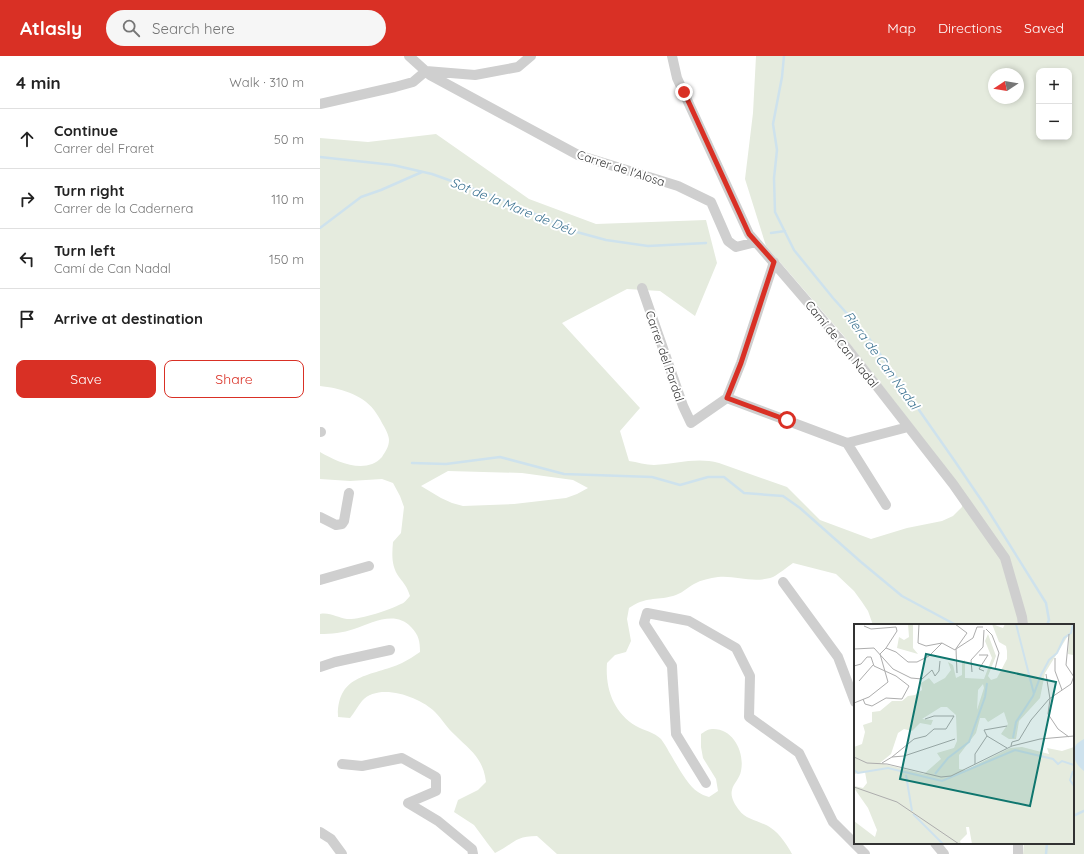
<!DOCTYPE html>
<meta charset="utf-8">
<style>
:root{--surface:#fff;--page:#f6f6f6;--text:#222;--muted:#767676;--line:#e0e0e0;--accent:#d93025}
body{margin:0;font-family:Quicksand,sans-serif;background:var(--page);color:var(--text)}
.controls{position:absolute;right:12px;top:12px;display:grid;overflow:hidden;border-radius:8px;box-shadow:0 2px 6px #0003}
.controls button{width:36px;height:36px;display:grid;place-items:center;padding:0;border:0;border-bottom:1px solid var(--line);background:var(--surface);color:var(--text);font:20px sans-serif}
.compass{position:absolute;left:668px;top:12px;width:36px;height:36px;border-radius:50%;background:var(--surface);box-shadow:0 2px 6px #0003;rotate:258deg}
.stop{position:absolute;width:12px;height:12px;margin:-9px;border:3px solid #d93025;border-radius:50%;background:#fff}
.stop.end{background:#d93025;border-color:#fff;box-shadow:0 1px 4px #0008}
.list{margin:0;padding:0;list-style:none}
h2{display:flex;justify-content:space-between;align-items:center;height:52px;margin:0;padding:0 16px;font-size:17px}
h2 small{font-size:13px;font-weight:400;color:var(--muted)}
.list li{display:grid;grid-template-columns:26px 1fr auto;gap:12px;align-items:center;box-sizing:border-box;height:60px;padding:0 16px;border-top:1px solid var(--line)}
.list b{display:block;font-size:15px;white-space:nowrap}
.list p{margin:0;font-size:13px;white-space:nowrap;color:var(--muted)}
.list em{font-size:13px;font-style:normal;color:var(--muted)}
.actions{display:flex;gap:8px;padding:12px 16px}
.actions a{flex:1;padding:9px 0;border:1px solid var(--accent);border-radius:8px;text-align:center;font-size:14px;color:var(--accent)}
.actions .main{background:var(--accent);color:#fff}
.icon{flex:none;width:22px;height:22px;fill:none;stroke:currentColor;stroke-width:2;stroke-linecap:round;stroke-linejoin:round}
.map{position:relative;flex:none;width:764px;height:798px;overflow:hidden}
header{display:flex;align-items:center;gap:24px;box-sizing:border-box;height:56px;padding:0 20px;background:var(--accent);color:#fff}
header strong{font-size:19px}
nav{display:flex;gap:22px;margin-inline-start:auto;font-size:14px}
.search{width:280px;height:36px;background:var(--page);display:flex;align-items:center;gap:10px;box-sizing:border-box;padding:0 14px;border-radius:22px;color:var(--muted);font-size:15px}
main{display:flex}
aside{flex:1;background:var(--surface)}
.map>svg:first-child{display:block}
.green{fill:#e5ebde;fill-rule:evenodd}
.water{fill:#cee2ed}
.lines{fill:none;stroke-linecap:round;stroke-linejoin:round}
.stream{stroke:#cee2ed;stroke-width:2.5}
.minor{stroke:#cfcfcf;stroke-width:10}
.route{stroke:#d93025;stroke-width:5}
.labels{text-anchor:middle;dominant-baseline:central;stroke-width:4;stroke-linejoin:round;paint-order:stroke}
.street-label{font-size:12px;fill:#323232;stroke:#fff}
.water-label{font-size:13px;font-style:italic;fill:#407694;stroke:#fff}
.inset-river{fill:none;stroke:#cee2ed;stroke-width:2}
.inset-road{fill:none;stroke:#adadad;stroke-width:1}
.view{fill:#0f766e;fill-opacity:0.15;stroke:#0f766e;stroke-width:2}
.inset-edge{fill:none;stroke:#323232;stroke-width:2}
</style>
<header>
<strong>Atlasly</strong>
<div class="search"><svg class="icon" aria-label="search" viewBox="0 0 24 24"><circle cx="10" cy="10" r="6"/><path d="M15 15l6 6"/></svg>Search here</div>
<nav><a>Map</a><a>Directions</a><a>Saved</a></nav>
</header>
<main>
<aside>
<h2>4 min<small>Walk · 310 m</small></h2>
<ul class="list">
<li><svg class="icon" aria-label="ahead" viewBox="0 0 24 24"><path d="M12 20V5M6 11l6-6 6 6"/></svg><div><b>Continue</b><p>Carrer del Fraret</p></div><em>50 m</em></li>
<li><svg class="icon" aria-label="right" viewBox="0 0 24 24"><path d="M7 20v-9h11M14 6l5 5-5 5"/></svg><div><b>Turn right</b><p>Carrer de la Cadernera</p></div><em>110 m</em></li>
<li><svg class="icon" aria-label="left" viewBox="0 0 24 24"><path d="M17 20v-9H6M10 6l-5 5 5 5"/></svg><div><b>Turn left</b><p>Camí de Can Nadal</p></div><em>150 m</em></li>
<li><svg class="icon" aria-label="arrive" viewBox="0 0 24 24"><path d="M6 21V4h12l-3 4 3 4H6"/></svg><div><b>Arrive at destination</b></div></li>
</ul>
<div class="actions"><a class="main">Save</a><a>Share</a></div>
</aside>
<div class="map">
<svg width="764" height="798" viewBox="0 0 764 798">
<rect width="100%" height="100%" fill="#fff"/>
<path class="green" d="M436 0H764V798H703L704 787H753V569H553L548 555 542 546 534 535 516 518 473 507C467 511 459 518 453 521 433 528 416 519 398 521 390 522 381 524 374 528 367 532 361 538 353 540 334 545 327 540 309 552L307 563 311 585 306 596 295 599 287 607C285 633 294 657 316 670 325 675 334 676 341 683 344 687 347 692 349 696 356 707 367 729 378 736 381 738 385 740 389 741L398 735 396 723 383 702 381 691V678C384 676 388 673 392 673 413 672 425 696 421 715 420 722 413 728 412 734 410 741 415 749 419 754 426 764 441 765 451 772 460 778 467 789 472 798H237L217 780C194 780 194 788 175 797L168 788 154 769 134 756 138 744 158 734 166 726C163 702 151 695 135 679 127 672 122 663 115 656 100 641 59 626 42 645 38 650 34 657 30 662L18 661C17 617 51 621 82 607 88 604 94 600 100 596 100 586 99 579 91 571 75 554 52 567 34 573 23 577 11 578 0 578V558C10 556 18 562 27 563 39 564 70 554 81 548 85 547 87 543 90 540 86 529 85 529 79 521 71 510 72 498 73 486L81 477 84 451 80 440 73 427 62 423 30 425 0 423V396C17 406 46 419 62 401 65 396 69 391 69 384 69 379 65 372 62 367 60 363 57 358 54 354 42 338 19 332 0 330V82L48 86 116 78 209 143 276 168 386 164 397 207 375 260 340 235 307 233 242 267 320 352 300 375 309 405C317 406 326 409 334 409 357 408 376 401 399 407L467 431 500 464 551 483 587 472 622 465 633 460 642 451 641 438 632 420 523 279 446 190 425 123 433 57ZM719 15H749V81H719ZM674 18H698V42H674ZM128 415 202 417 253 424 268 432 257 438 246 442 194 448 143 450 132 447 121 442 101 430Z"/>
<path class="water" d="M764 683V715C757 710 749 698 756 689 758 686 761 685 764 683Z"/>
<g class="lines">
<path class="stream" d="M464 0 462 21 453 68 457 94 454 122 455 156 474 194 513 242 548 281 634 404 666 451 726 547 729 564 727 569
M0 101 73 109 112 118 179 142 253 175 286 184 328 190 386 187
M0 172 41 141 61 134 102 116
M451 177 465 175
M92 407 126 408 180 401 244 418 332 421 360 429 388 421H404L424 437 463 440 480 452 541 506 582 540 636 569
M753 760 764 755
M726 798 727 787"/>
<path class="minor" d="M89 0 110 19 258 99 358 130 391 146 408 185 416 191 436 186
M352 0 357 22 429 178 527 292 633 428 685 502 702 561 703 569
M0 48 75 31 93 26 106 15 155 19 198 11 211 0
M322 232 363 350 371 367 407 342 421 307 454 206
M407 342 527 387 588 371
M0 376H1
M527 387 566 449
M0 461 16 469 22 468 24 465 29 437
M0 524 49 510
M463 526 518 601 535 646
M0 611 15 606 70 594
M22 708 42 710 82 702 116 721V735L88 747 118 765 152 793 153 798
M386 727 356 678 352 610 324 567 327 557 369 565 416 592 430 620 429 661 479 697 513 766 545 798
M0 776 11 783 22 798
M615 787 624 798
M698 798V787"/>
</g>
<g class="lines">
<path class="route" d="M364 36 429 178 454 206 421 307 407 342 467 364"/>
</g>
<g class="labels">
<g class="street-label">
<text transform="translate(301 112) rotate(18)">Carrer de l'Alosa</text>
<text transform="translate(522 288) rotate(51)">Camí de Can Nadal</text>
<text transform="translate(345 300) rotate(71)">Carrer del Pardal</text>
</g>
<g class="water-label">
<text transform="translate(193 150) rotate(22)">Sot de la Mare de Déu</text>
<text transform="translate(562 304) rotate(54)">Riera de Can Nadal</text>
</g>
</g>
<g transform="translate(534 568)">
<rect width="220" height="220" fill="#fff"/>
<path d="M54 0H59V24L64 30 43 24 45 13 50 16 55 13ZM138 0 149 4 151 0H220L219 31 214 30 215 10 191 49 186 74 165 97 162 115H155L147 110 154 100 150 88 134 98 131 94H126L122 109 105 131V145L112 146 156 124 168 123 195 130 193 124 208 127 220 123V220H118L115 203H112L113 210 106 217 107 220H0V197L21 213 23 206 14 184 0 164V162L9 164 13 159 11 148 0 150V123L8 120 11 108 9 101 18 98V88L26 87 38 77H48L54 72 61 71 68 66 67 59 75 54 80 60 91 54 97 46 94 38 99 41 102 54 108 51V38L111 36V54L130 55 138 34 131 17 134 10 142 32 134 52 137 56 143 54 153 35V27L152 22 145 18ZM129 60 130 64 123 86 124 66ZM87 83H93L102 91 103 117 100 124 83 129 87 135 70 150 26 139 37 130 44 109 50 105 58 107 66 99 77 101 79 96 68 95Z" fill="#e5ebde" fill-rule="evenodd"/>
<path class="inset-river" d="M162 0 180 70M159 114 162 98 179 72 187 51 195 36 203 29 210 14 217 9 219 0M0 146 4 149 34 144 88 157 161 126 199 135 204 140 208 137 220 141M219 147 216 156 220 162M81 150 94 134 115 118 131 73 133 59M52 151 58 187M59 190 89 220"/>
<path class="inset-road" d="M65 0 64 19 72 22 88 19M10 2 17 5 42 3 43 7 32 24M132 5 138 11 145 29 141 45M215 10 212 41 220 53M0 25 20 24 39 45 57 54 68 55 78 46 81 52 85 47 86 37M125 31H134L125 45 130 47M201 34V47L208 66M0 42 7 40 13 33H17L20 42 42 52 55 62 48 75 32 74 18 82 11 80 9 75M118 48 117 36 129 23 130 6M103 49 102 25 119 14 123 3H129M192 50 196 75 194 90 204 105 215 113M5 57 19 41M0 79 15 73 34 58 26 30 32 24 42 28 54 38H63L75 32 88 19 101 26 113 9 101 0M157 122 158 118 165 116 177 96 195 75 217 60 220 52M153 124 133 112 130 106 153 102M0 133 13 139 33 140 87 153 97 152 158 122 186 115 220 112M38 133 60 115 72 112 80 105H92L100 92H80L71 95M28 139 38 133 50 132 101 115M121 140V130L133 112M0 163 43 178 105 220"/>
<path class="view" d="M72 30 202 58 176 182 46 155Z"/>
<rect width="220" height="220" class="inset-edge"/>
</g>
</svg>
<div class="controls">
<button>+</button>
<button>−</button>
</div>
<svg class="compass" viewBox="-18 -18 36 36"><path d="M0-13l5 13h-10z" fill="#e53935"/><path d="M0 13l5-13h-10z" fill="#767676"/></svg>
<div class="stop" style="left:467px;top:364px"></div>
<div class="stop end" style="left:364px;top:36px"></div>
</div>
</main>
